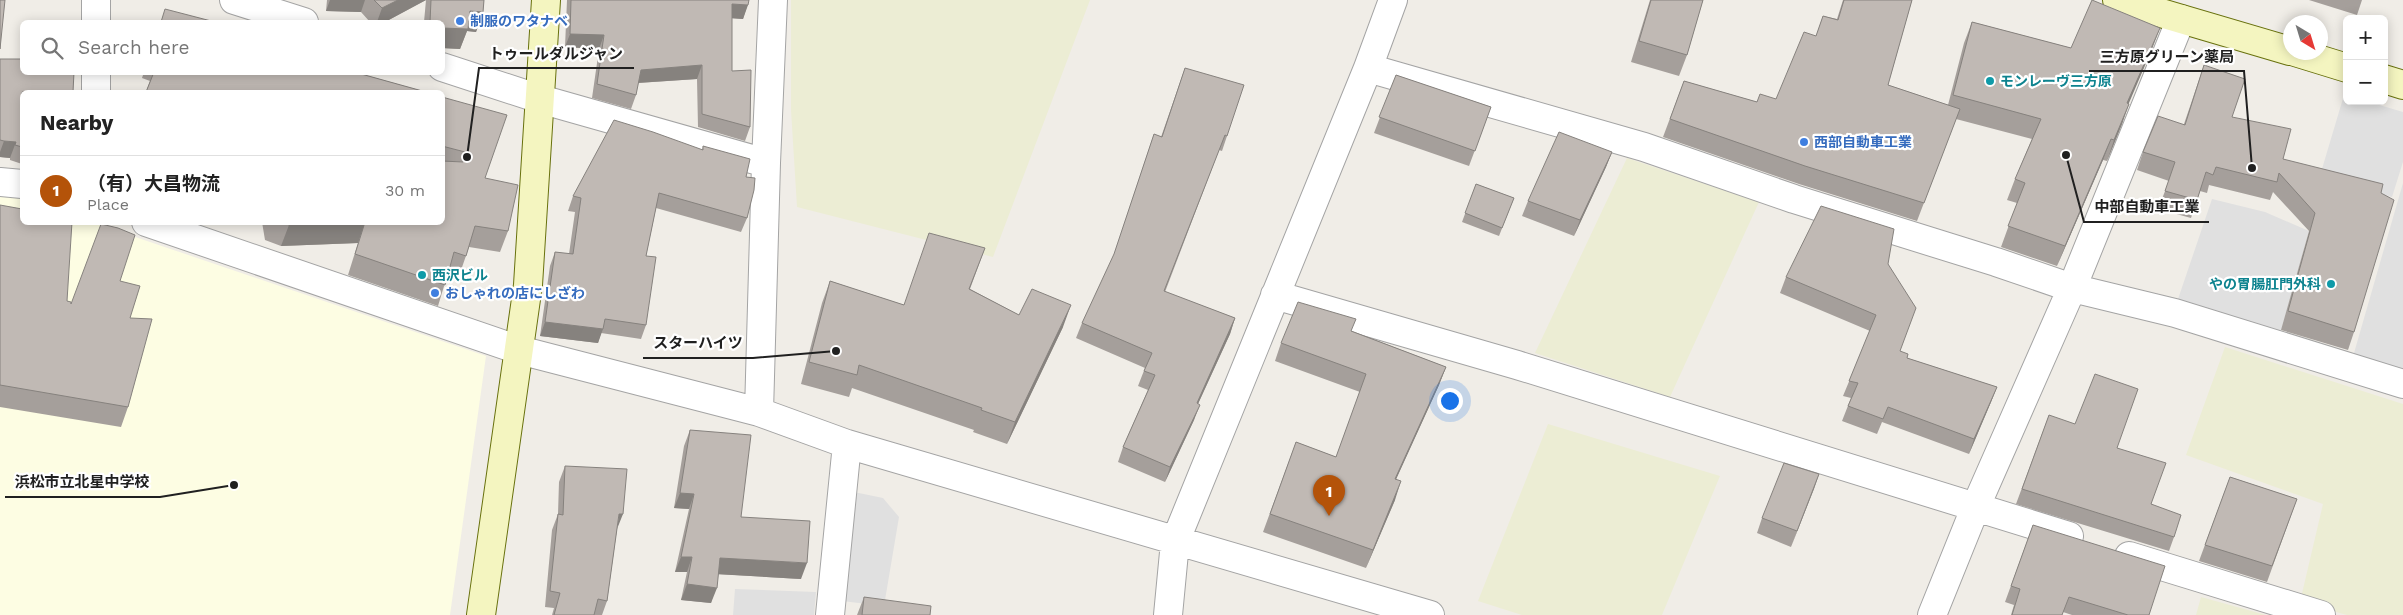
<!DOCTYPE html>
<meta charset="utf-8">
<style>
:root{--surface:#fff;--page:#f6f6f6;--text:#222;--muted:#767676;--line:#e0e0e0;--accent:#b45309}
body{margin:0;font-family:"Work Sans","Noto Sans JP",sans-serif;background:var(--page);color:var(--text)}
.controls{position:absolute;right:15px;top:15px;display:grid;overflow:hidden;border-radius:8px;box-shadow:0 2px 12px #0003}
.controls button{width:45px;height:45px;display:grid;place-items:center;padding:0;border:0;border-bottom:1px solid var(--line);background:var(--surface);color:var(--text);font:25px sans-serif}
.compass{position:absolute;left:2283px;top:15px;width:45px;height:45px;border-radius:50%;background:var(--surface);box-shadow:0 2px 12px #0003;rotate:142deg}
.you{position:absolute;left:1449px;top:400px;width:18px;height:18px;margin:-12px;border:4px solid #fff;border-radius:50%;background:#1a73e8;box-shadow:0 0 0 8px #1a73e833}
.badge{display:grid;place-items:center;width:32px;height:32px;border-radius:50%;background:var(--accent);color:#fff;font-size:16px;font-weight:700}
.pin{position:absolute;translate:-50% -41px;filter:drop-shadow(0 1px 2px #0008)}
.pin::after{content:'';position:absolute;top:26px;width:18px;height:15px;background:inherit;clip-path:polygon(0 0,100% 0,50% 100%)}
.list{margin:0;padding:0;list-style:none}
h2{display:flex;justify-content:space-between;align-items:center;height:65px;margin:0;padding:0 20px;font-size:21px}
h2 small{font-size:16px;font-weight:400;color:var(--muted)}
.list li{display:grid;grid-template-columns:32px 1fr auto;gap:15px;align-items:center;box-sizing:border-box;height:70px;padding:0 20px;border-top:1px solid var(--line)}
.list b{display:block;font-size:19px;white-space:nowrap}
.list p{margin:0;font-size:16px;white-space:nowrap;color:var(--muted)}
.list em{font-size:16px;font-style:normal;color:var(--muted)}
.icon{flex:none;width:28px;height:28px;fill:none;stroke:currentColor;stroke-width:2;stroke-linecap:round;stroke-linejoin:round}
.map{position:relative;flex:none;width:2403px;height:615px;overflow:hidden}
.search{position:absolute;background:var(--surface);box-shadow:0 2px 12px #0003;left:20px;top:20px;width:425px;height:55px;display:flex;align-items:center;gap:12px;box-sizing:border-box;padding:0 18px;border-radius:8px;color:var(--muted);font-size:19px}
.panel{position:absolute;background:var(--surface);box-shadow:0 2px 12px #0003;left:20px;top:90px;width:425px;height:135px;border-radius:8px}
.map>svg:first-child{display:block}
.education{fill:#fdfde3}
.farmland{fill:#ecedd4}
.parking{fill:#e0e0e0}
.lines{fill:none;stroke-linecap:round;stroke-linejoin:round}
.street-casing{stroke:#a4a4a4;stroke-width:30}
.secondary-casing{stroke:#68710d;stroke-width:30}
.street{stroke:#fff;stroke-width:28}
.secondary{stroke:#f4f5c0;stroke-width:28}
.wall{fill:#a59f9b}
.shaded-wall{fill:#86827e}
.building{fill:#c0b9b4;stroke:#86827e}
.shop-dot{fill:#3f7fe0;stroke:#fff;stroke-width:2}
.culture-dot{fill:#0f9aa8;stroke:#fff;stroke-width:2}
.labels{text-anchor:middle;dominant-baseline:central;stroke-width:4.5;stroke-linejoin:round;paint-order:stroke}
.shop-label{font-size:14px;font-weight:bold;fill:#366cbe;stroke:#fff;text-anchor:start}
.culture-label{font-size:14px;font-weight:bold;fill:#0d838f;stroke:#fff;text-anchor:start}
.leader{fill:none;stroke:#202020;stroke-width:2}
.callout-dot{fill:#202020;stroke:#fff;stroke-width:2}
.callout-label{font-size:15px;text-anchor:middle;font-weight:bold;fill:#202020;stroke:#fff;stroke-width:4.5;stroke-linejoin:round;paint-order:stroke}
</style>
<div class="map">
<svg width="2403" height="615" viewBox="0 0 2403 615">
<rect width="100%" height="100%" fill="#f0ede7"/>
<path class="education" d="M0 195 22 198V222L94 223 486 356 450 615H0Z"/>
<path class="farmland" d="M791 0H1090L993 257 797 207 791 110Z
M1627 158 1759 202 1670 397 1535 353Z
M2225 347 2403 404V615H2347L2300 602 2323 504 2186 455Z
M1548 424 1720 476 1662 615H1522L1478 601Z
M2201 597 2266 615H2196Z"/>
<path class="parking" d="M2344 95 2347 96V101H2366L2403 112V162L2392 197 2319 179Z
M2403 183V375L2352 360Z
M2212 199 2265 212 2309 231 2279 338 2176 305Z
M854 492 883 498 899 517 884 606 842 601Z
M735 589 816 592 814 615H733Z"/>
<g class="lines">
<g class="street-casing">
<path id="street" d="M96 0V22
M234 0 304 22
M442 67 540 99 766 163
M1368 68 1644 147 1794 199 1996 262 2072 288 2175 313 2403 384
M96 72V92
M0 182 22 184
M146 222 519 350 759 412 847 444 1430 615
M1275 295 1517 365 2069 536
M759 412 766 163 773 0
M2129 556 2321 615
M830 615 847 444
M1168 615 1175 542 1368 68 1393 0
M1932 615 1976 506 2072 288 2181 19"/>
</g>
<g class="secondary-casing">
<path id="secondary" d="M2117 0 2290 51
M2295 52 2347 68
M2384 79 2403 85
M481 615 528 285 546 0"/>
</g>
<use href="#street" class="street"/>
<use href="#secondary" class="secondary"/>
</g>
<path class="wall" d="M327 0H484L483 12 476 32 467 31 460 49 442 48V22H424L426 0 385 22H370L361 12 326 11Z
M567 0H749L743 19 732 18V71L750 127 745 141 698 127 697 79 638 83 636 95 631 109 592 98 599 49 565 47Z
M1650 0H1703L1687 55 1679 76 1631 62Z
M1843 0H1912L1888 85 1948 105 1964 43 1972 22 2071 48 2152 49 2128 103 2122 124 2107 161 2103 160 2057 266 2001 247 2017 203 2007 200 2015 179 2032 139 1956 119 1917 221 1799 184 1663 137 1684 81 1757 102 1776 99 1816 36 1823 16 1837 19Z
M2309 0H2362L2357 15Z
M0 59 22 92V164L10 160V158L0 157Z
M2204 65 2232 117 2283 159 2381 193 2354 332 2348 350 2281 330 2309 231 2273 192 2270 200 2209 185 2207 193 2200 191 2191 218 2158 209 2169 181 2137 170 2143 152 2184 124Z
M1185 68 1227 136 1222 151 1219 150 1165 292 1235 318 1230 334 1198 404 1194 420 1165 482 1118 462 1123 447 1148 390 1138 386 1145 368 1076 338 1082 323 1113 258 1154 134 1161 137Z
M144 72H354L426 92H146L150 81 142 78Z
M1396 75 1491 107 1469 166 1374 133Z
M442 97 485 178 508 231 500 252 469 247 459 276 448 273 438 306 348 275 358 243 281 246 265 240 262 222H442Z
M703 146 746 177 747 218 741 232 656 208 646 256V325L641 339 601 333 598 343 540 336 550 266 555 252 569 254 575 212 568 211 573 196 702 150Z
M1612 152 1606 167 1574 236 1522 216 1528 201Z
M1476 184 1514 198 1499 236 1462 222Z
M0 205 67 301 71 304 120 281 130 318 128 407 121 427 0 407Z
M985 248 970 289 1019 315 1063 327 1007 444 973 432 974 430 852 388 849 397 801 384 822 303 830 281 904 305Z
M1888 264 1900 351 1907 358 1997 387 1991 402 1969 454 1882 422 1877 434 1842 421 1851 398 1843 396 1870 331 1780 293 1786 277Z
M1352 331 1446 367 1439 385 1396 479 1395 500 1366 568 1263 532 1296 442 1336 457 1360 392 1275 361 1281 343Z
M2049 415 2117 448 2151 504 2174 537 2169 551 2016 504Z
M690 430 741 517 801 579 718 574 711 603 681 600 687 572H675L689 509 674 508 684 446Z
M565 466 617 529 607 601 602 615H552L554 608 545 607 552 530 558 514 559 482Z
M1819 474 1791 547 1757 533 1762 518Z
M2230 477 2297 499 2267 582 2199 561Z
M2033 525 2149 615H2072L2063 612 2062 615H2011L2014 605 2005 602Z
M864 597 930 615H857Z"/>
<path class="shaded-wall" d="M330 0H365L361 12 326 11Z
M398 0H426L385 22H377L382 8Z
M732 4 748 5 743 19 727 18Z
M470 11 483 12 476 32 467 31 460 49 442 48V28Z
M2160 28 2152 49 2120 124 2127 103Z
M570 34 604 35 599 49 565 47Z
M702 65 697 79 636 83 641 70Z
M2129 104 2122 124 2107 161 2114 140Z
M2111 139 2103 160 2057 266 2065 246Z
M4 141 16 142 10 158 0 157V152Z
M1612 152 1606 167 1574 236 1580 220Z
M365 222 358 243 281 246 289 225Z
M1071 305 1063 327 1007 444 1015 422Z
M1235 318 1230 334 1191 419 1197 403Z
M545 322 603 329 598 343 540 336Z
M1446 367 1439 385 1388 497 1395 479Z
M1997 387 1991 402 1969 454 1974 439Z
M1200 405 1194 420 1165 482 1170 467Z
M1819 474 1814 489 1791 547 1797 531Z
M1401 481 1395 500 1366 568 1373 550Z
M680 493 694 494 689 509 674 508Z
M619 514H623L617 529Z
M681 557H692L687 572H675Z
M720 558 807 563 801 579 714 574Z
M687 584 717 588 711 603 681 600Z"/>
<path class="building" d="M0 0H5L0 49Z
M374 0H398L382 8Z
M431 0H484L483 12 470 11 468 29 442 28V22H430Z
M571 0H749L748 5 732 4V71L751 70 750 127 702 114V65L641 70 636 95 597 84 604 35 570 34Z
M1651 0H1703L1687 55 1639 41Z
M1844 0H1912L1888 85 1960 109 1924 203 1805 166 1670 119 1684 81 1757 102 1760 94 1776 99 1804 32 1816 36 1823 16 1838 20Z
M2092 0 2160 28 2127 103 2129 104 2114 140 2111 139 2065 246 2008 226 2025 183 2015 179 2041 119 1953 95 1972 22 2071 48Z
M165 9 215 22H161Z
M0 59H22V72H74L73 92H22V147L15 145 16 142 4 141 0 140Z
M2204 65 2245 79 2232 117 2291 129 2283 159 2383 184 2381 193 2394 200 2354 332 2288 311 2315 213 2279 173 2277 182 2216 167 2213 175 2206 172 2197 200 2165 191 2175 162 2143 152 2158 116 2185 125Z
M1185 68 1244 85 1227 136 1225 135 1164 291 1235 318 1197 403 1200 405 1170 467 1123 447 1155 375 1144 371 1152 353 1082 323 1114 254 1154 134 1162 137Z
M154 72H354L426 92H146Z
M1396 75 1491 107 1475 151 1379 117Z
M442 97 507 115 485 178 518 185 508 231 475 226 466 256 454 252 445 285 355 254 365 222H442V161L463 162 465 152 442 146Z
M614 120 653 132 703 150V146L750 159 746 177 755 178 754 190 747 218 659 193 646 256 656 257 646 325 605 319 603 329 545 322 555 252 573 254 581 198 573 196Z
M1559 132 1612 152 1580 220 1528 201Z
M1476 184 1514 198 1502 228 1465 213Z
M0 205 22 209V222H72L67 301 71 302V304L101 224 118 228 135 235 120 281 140 286 130 318 152 319 128 407 0 385Z
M1821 206 1894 229 1888 264 1916 308 1900 351 1908 354 1907 358 1997 387 1974 439 1888 407 1883 419 1848 406 1858 383 1849 381 1876 315 1786 277Z
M281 222H364L289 225Z
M929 233 985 248 969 289 1019 315 1032 289 1071 305 1015 422 981 410 982 408 859 365 857 375 809 362 830 281 904 305Z
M1298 302 1356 319 1351 331 1446 367 1395 479 1401 481 1373 550 1270 514 1296 442 1336 457 1366 374 1281 343Z
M2095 374 2138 389 2117 448 2166 463 2151 504 2181 515 2174 537 2022 489 2049 415 2075 424Z
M690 430 751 435 741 517 810 521 807 563 720 558 717 588 687 584 692 557H681L694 494 680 493Z
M1784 463 1819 474 1797 531 1762 518Z
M565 466 627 469 623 514H619L607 601 598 599 594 615H554L560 593 550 591 558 514 563 515Z
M2230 477 2297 499 2272 566 2205 545Z
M2033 525 2165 566 2149 615H2128L2069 597 2062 615H2012L2020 589 2011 586Z
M864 597 931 606 930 615H862Z"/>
<g class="shop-dot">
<circle cx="460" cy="21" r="5"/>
<circle cx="1804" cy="142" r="5"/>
<circle cx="435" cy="293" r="5"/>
</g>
<g class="culture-dot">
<circle cx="1990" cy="81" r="5"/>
<circle cx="422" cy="275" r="5"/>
<circle cx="2331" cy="284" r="5"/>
</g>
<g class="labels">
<g class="shop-label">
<text x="470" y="21">制服のワタナベ</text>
<text x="1814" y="142">西部自動車工業</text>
<text x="445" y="293">おしゃれの店にしざわ</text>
</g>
<g class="culture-label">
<text x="2000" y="81">モンレーヴ三方原</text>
<text x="432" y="275">西沢ビル</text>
<text x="2321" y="284" text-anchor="end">やの胃腸肛門外科</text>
</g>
</g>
<path class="leader" d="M467 157L479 68H634M2252 168L2244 71H2089M2066 155L2084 222H2209M836 351L753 358H643M234 485L160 497H5"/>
<g class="callout-dot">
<circle cx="467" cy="157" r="5"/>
<circle cx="2252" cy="168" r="5"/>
<circle cx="2066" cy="155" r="5"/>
<circle cx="836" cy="351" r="5"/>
<circle cx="234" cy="485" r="5"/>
</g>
<g class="callout-label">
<text x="556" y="59">トゥールダルジャン</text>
<text x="2167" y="62">三方原グリーン薬局</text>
<text x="2147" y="212">中部自動車工業</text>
<text x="698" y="348">スターハイツ</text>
<text x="82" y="487">浜松市立北星中学校</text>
</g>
</svg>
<div class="controls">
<button>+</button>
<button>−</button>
</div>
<svg class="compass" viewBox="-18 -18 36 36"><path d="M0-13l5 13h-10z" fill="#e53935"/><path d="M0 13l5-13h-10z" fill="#767676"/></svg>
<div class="you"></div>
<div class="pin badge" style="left:1329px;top:516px">1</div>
<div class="search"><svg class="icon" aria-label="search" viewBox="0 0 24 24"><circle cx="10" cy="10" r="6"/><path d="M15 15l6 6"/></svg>Search here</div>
<section class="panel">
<h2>Nearby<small></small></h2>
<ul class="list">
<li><span class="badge">1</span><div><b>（有）大昌物流</b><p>Place</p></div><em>30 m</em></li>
</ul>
</section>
</div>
